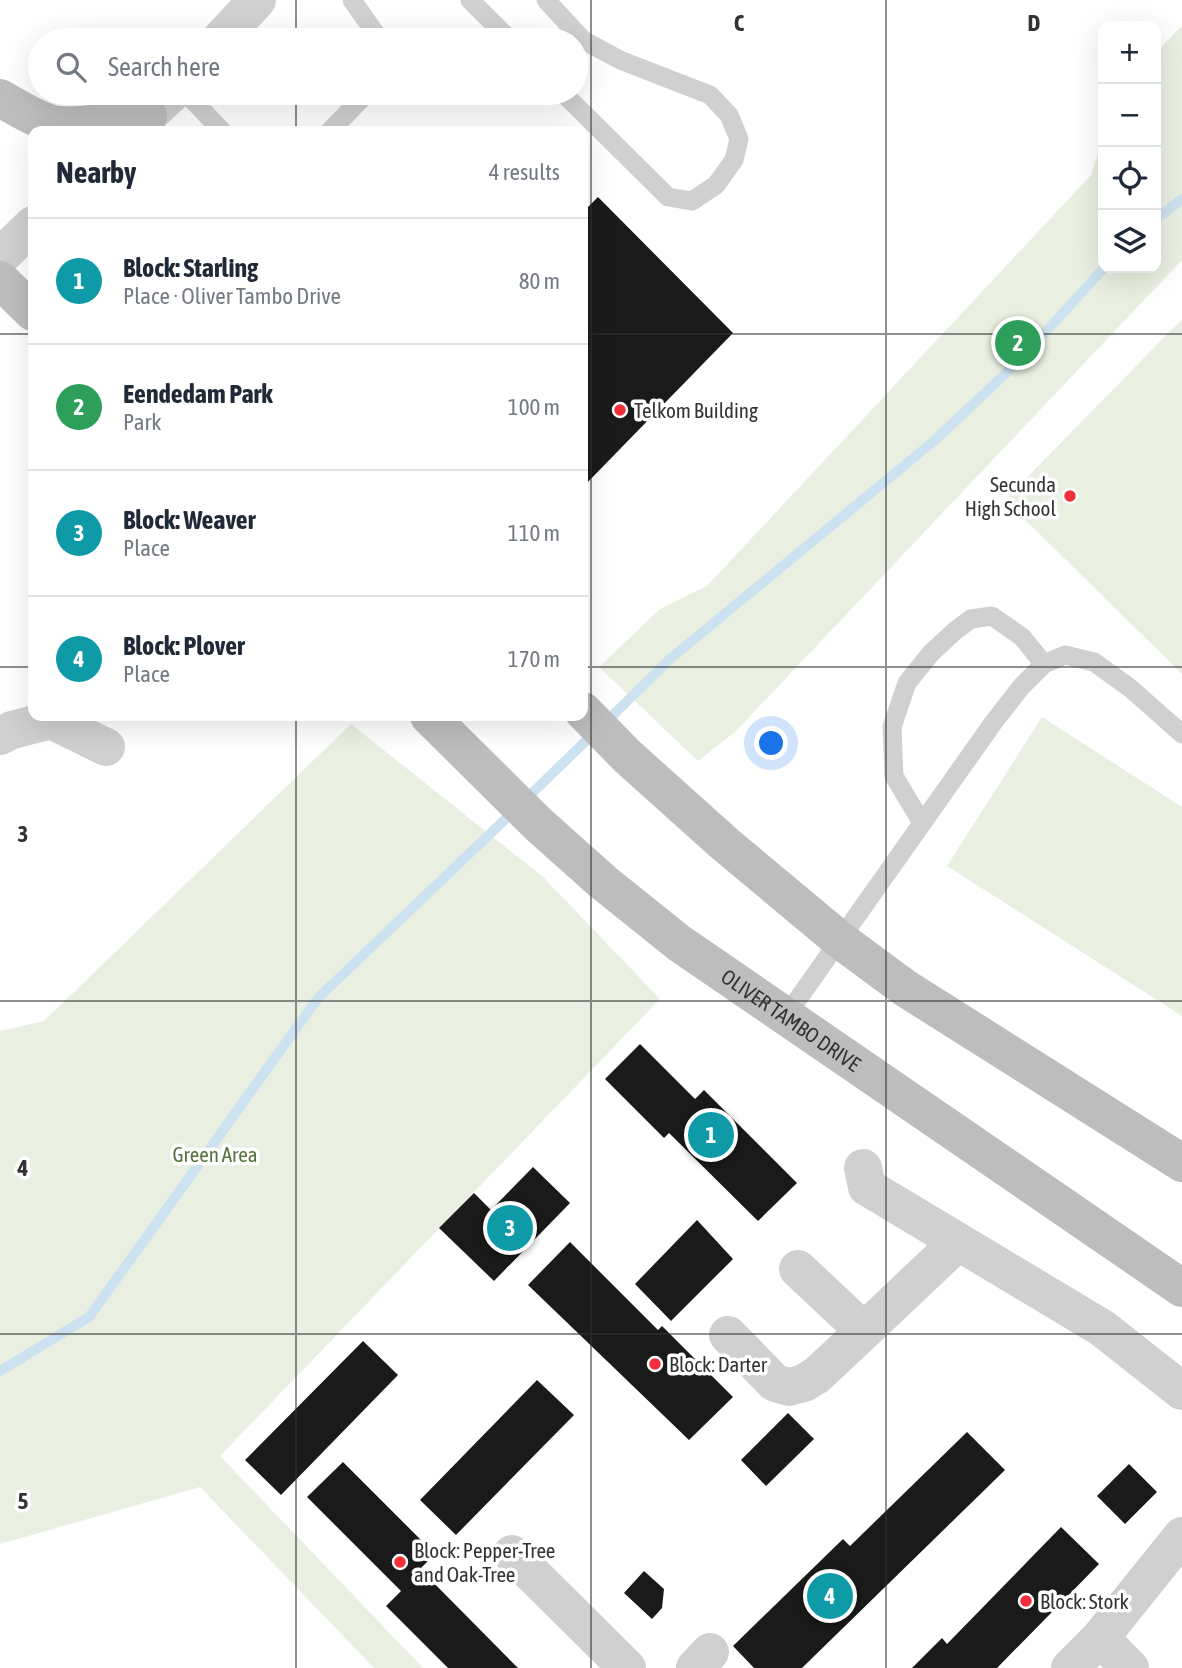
<!DOCTYPE html>
<meta charset="utf-8">
<style>
:root{--surface:#fff;--page:#f2f2f3;--text:#1f2937;--muted:#747a83;--line:#e0e1e3;--accent:#0b8043}
body{margin:0;font-family:"Asap Condensed",sans-serif;background:var(--page);color:var(--text)}
.controls{position:absolute;right:21px;top:21px;display:grid;overflow:hidden;border-radius:14px;box-shadow:0 7px 28px #0002}
.controls button{width:63px;height:63px;display:grid;place-items:center;padding:0;border:0;border-bottom:2px solid var(--line);background:var(--surface);color:var(--text);font:35px sans-serif}
.you{position:absolute;left:772px;top:744px;width:24px;height:24px;margin:-18px;border:5px solid #fff;border-radius:50%;background:#1a73e8;box-shadow:0 0 0 10px #1a73e833}
.badge{display:grid;place-items:center;width:46px;height:46px;border-radius:50%;background:var(--accent);color:#fff;font-size:23px;font-weight:700}
.pin{position:absolute;translate:-50% -50%;border:4px solid #fff;box-shadow:0 2px 7px #0006}
.list{margin:0;padding:0;list-style:none}
h2{display:flex;justify-content:space-between;align-items:center;height:91px;margin:0;padding:0 28px;font-size:30px}
h2 small{font-size:23px;font-weight:400;color:var(--muted)}
.list li{display:grid;grid-template-columns:46px 1fr auto;gap:21px;align-items:center;box-sizing:border-box;height:126px;padding:0 28px;border-top:2px solid var(--line)}
.list b{display:block;font-size:26px;white-space:nowrap}
.list p{margin:0;font-size:23px;white-space:nowrap;color:var(--muted)}
.list em{font-size:23px;font-style:normal;color:var(--muted)}
.icon{flex:none;width:38px;height:38px;fill:none;stroke:currentColor;stroke-width:2;stroke-linecap:round;stroke-linejoin:round}
.map{position:relative;flex:none;width:1182px;height:1668px;overflow:hidden}
.search{position:absolute;background:var(--surface);box-shadow:0 7px 28px #0002;left:28px;top:28px;width:560px;height:77px;display:flex;align-items:center;gap:18px;box-sizing:border-box;padding:0 24px;border-radius:38px;color:var(--muted);font-size:26px}
.panel{position:absolute;background:var(--surface);box-shadow:0 7px 28px #0002;left:28px;top:126px;width:560px;height:595px;border-radius:14px}
.map>svg:first-child{display:block}
.green{fill:#e9f0e1}
.lines{fill:none;stroke-linecap:round;stroke-linejoin:round}
.stream{stroke:#cde2f0;stroke-width:10}
.building{fill:#1a1a1a}
.lane{stroke:#d0d0d0;stroke-width:19}
.street{stroke:#d0d0d0;stroke-width:38}
.secondary{stroke:#bdbdbd;stroke-width:38}
.grid{fill:none;stroke:#333;stroke-width:2;stroke-opacity:0.55}
.poi-dot{fill:#f02f3b;stroke:#fff;stroke-width:2.5}
.labels{text-anchor:middle;dominant-baseline:central;stroke-width:7;stroke-linejoin:round;paint-order:stroke}
.poi-label{font-size:21px;fill:#333;stroke:#fff;text-anchor:start}
.street-label{font-size:21px;fill:#333;stroke:#fff}
.park-label{font-size:21px;fill:#55733c;stroke:#fff}
.grid-label{font-size:23px;text-anchor:middle;font-weight:bold;fill:#333;stroke:#fff;stroke-width:7;stroke-linejoin:round;paint-order:stroke}
</style>
<div class="map">
<svg width="1182" height="1668" viewBox="0 0 1182 1668">
<rect width="100%" height="100%" fill="#fff"/>
<path class="green" d="M1182 25V260L735 732 698 761 599 667 660 609 707 586 1091 175 1103 138V268H1156V53Z
M1182 319V674L1005 500Z
M1042 717 1182 807V1016L947 866Z
M351 724 543 877 660 999 220 1456 423 1668H374L200 1487 0 1544V1031L44 1021Z"/>
<g class="lines">
<path class="stream" d="M1156 219 1182 199
M604 724 670 659 934 441 1022 358 1104 268
M526 799 593 734
M0 1371 89 1317 318 998 515 810"/>
</g>
<path class="building" d="M598 197 733 333 583 487V212Z
M640 1044 695 1099 704 1090 797 1183 758 1221 669 1133 664 1138 605 1079Z
M533 1167 570 1203 494 1281 439 1228 474 1193 491 1210Z
M697 1220 733 1259 671 1321 635 1284Z
M570 1242 658 1330 662 1326 733 1397 689 1440 528 1285Z
M363 1341 398 1375 281 1495 245 1460Z
M537 1380 574 1415 456 1535 420 1500Z
M788 1413 814 1439 766 1486 741 1460Z
M967 1432 1005 1470 802 1668H754L733 1646 843 1539 850 1546Z
M343 1462 435 1554 420 1569 518 1668H448L386 1606 401 1591 307 1497Z
M1129 1464 1157 1492 1125 1524 1097 1496Z
M1061 1527 1099 1564 997 1668H912L942 1638 947 1644Z
M644 1571 664 1589 662 1608 652 1619 624 1593Z"/>
<g class="lines">
<path class="lane" d="M352 0 380 40
M470 0 510 40
M546 0 583 40 620 60 710 95 729 115 739 139 734 160 716 185 692 201 668 197 563 93
M186 93 222 131
M330 131 367 93
M922 823 894 776 892 727 907 683 931 653 956 630 971 619 992 616 1022 637 1044 664
M786 1016 993 723 1021 687 1044 664 1065 655 1094 662 1130 688 1182 734"/>
<path class="street" d="M220 40 257 0
M131 131 172 93
M0 257 33 225
M0 736 12 730 51 720 106 747
M863 1168 867 1187 1102 1328 1182 1391
M798 1269 864 1331
M728 1335 775 1383 789 1387 804 1383 817 1375 864 1331 958 1242
M512 1554 627 1668
M695 1668 710 1652
M1070 1668 1100 1638
M1130 1668 1100 1638 1182 1536"/>
<g class="secondary">
<path d="M0 98C16 107 31 117 49 123 75 130 120 119 148 116"/>
<path d="M0 280 33 312"/>
<path d="M583 711 627 756 725 844 840 940 905 988 1182 1163"/>
<path id="s1" d="M429 716 538 824 603 882 679 943 1182 1288"/>
</g>
</g>
<path class="grid" d="M296 0V40M591 0V1668M886 0V1668M296 93V131M0 334H33M583 334H1182M0 667H33M583 667H1182M296 716V1668M0 1001H1182M0 1334H1182"/>
<g class="poi-dot">
<circle cx="620" cy="410" r="7"/>
<circle cx="1070" cy="496" r="7"/>
<circle cx="655" cy="1364" r="7"/>
<circle cx="400" cy="1562" r="7"/>
<circle cx="1026" cy="1601" r="7"/>
</g>
<g class="labels">
<g class="poi-label">
<text x="634" y="410">Telkom Building</text>
<text x="1056" y="484" text-anchor="end">Secunda<tspan x="1056" dy="24">High School</tspan></text>
<text x="669" y="1364">Block: Darter</text>
<text x="414" y="1550">Block: Pepper-Tree<tspan x="414" dy="24">and Oak-Tree</tspan></text>
<text x="1040" y="1601">Block: Stork</text>
</g>
<g class="street-label">
<text stroke="none"><textPath href="#s1" startOffset="474">OLIVER TAMBO DRIVE</textPath></text>
</g>
<g class="park-label">
<text x="215" y="1154">Green Area</text>
</g>
</g>
<g class="grid-label">
<text x="739" y="31">C</text>
<text x="1034" y="31">D</text>
<text x="23" y="842">3</text>
<text x="23" y="1176">4</text>
<text x="23" y="1509">5</text>
</g>
</svg>
<div class="controls">
<button>+</button>
<button>−</button>
<button><svg class="icon" aria-label="locate" viewBox="0 0 24 24"><circle cx="12" cy="12" r="6"/><path d="M12 2v4M12 18v4M2 12h4M18 12h4"/></svg></button>
<button><svg class="icon" aria-label="layers" viewBox="0 0 24 24"><path d="M12 4l9 5-9 5-9-5zM3 14l9 5 9-5"/></svg></button>
</div>
<div class="you"></div>
<div class="pin badge" style="left:711px;top:1135px;background:#0f9aa8">1</div>
<div class="pin badge" style="left:1018px;top:343px;background:#2e9e5b">2</div>
<div class="pin badge" style="left:510px;top:1228px;background:#0f9aa8">3</div>
<div class="pin badge" style="left:830px;top:1596px;background:#0f9aa8">4</div>
<div class="search"><svg class="icon" aria-label="search" viewBox="0 0 24 24"><circle cx="10" cy="10" r="6"/><path d="M15 15l6 6"/></svg>Search here</div>
<section class="panel">
<h2>Nearby<small>4 results</small></h2>
<ul class="list">
<li><span class="badge" style="background:#0f9aa8">1</span><div><b>Block: Starling</b><p>Place · Oliver Tambo Drive</p></div><em>80 m</em></li>
<li><span class="badge" style="background:#2e9e5b">2</span><div><b>Eendedam Park</b><p>Park</p></div><em>100 m</em></li>
<li><span class="badge" style="background:#0f9aa8">3</span><div><b>Block: Weaver</b><p>Place</p></div><em>110 m</em></li>
<li><span class="badge" style="background:#0f9aa8">4</span><div><b>Block: Plover</b><p>Place</p></div><em>170 m</em></li>
</ul>
</section>
</div>
